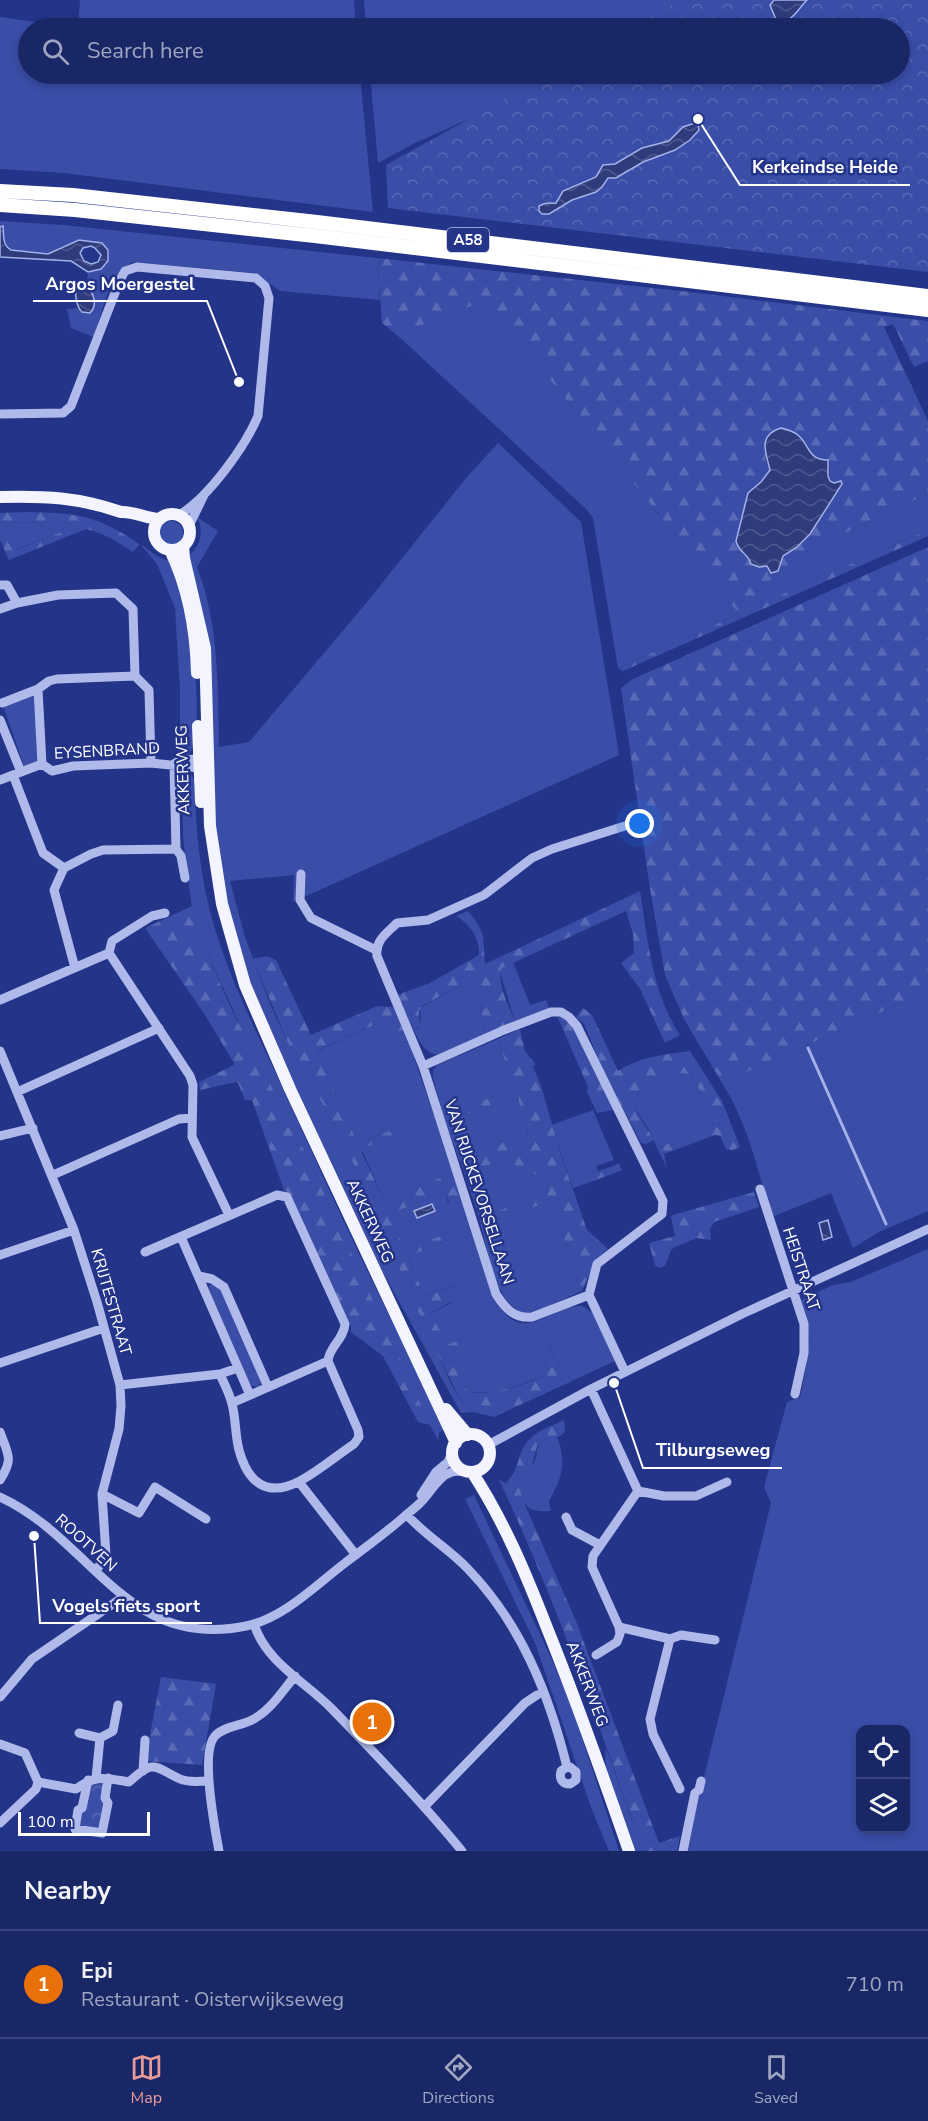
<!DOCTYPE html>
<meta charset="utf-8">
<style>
:root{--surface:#1a2767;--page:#273370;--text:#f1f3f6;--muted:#9fa5c0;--line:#38447b;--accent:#e69b98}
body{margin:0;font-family:"Nunito Sans",sans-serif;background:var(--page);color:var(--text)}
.controls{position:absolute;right:18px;bottom:18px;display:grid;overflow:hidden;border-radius:12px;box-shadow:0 3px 9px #0003}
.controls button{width:54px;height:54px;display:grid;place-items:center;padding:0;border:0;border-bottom:2px solid var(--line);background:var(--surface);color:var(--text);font:30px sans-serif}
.scale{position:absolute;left:18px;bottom:15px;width:132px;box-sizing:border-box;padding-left:6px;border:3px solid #fff;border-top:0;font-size:16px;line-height:21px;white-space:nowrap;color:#fff;-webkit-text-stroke:4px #233489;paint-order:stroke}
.you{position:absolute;left:640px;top:824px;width:21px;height:21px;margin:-15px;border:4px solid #fff;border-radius:50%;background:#1a73e8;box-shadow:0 0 0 9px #1a73e833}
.badge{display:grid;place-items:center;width:39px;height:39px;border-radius:50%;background:var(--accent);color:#fff;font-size:20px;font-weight:700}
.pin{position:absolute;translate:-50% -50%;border:3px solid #fff;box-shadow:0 2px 6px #0006}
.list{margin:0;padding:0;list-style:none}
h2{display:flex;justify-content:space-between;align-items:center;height:78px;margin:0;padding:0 24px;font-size:26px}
h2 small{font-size:20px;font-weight:400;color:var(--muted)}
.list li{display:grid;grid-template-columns:39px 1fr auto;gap:18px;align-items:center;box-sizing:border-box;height:108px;padding:0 24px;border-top:2px solid var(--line)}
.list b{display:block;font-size:22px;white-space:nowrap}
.list p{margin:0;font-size:20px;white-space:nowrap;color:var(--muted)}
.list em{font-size:20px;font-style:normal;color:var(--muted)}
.icon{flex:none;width:33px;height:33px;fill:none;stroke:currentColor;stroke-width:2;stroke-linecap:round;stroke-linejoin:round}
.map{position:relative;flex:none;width:928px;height:1851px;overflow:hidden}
.search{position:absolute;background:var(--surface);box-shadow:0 3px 9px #0003;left:18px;right:18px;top:18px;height:66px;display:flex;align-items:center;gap:15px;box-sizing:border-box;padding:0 21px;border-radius:33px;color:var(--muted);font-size:22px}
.sheet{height:186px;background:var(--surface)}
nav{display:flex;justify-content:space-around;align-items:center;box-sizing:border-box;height:84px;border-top:2px solid var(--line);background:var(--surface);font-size:16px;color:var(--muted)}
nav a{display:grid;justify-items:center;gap:3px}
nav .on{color:var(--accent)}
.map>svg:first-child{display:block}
.green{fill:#3a4ea8;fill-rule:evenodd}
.forest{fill:url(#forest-firs);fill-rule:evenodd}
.park{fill:url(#park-crowns)}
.water{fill:url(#water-waves);stroke:#a3b1eb;stroke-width:1.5;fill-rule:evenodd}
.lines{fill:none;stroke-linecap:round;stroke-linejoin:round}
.stream{stroke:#a3b1eb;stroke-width:3}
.minor{stroke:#afbaea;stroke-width:9}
.major{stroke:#f3f4fe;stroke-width:12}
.highway{stroke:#fff;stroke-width:14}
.labels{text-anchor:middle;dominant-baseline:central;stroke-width:5;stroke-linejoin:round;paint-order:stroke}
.shield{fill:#233489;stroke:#bdc2dc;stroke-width:1.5}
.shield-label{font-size:15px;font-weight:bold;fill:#fff}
.street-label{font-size:16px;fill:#fff;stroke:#233489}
.leader{fill:none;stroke:#fff;stroke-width:2}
.callout-dot{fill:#fff;stroke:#233489;stroke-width:2}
.callout-label{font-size:18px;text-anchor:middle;font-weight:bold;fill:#fff;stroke:#233489;stroke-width:5;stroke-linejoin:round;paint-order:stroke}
</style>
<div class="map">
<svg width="928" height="1851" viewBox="0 0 928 1851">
<defs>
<pattern id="forest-firs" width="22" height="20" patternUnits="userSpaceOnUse" patternTransform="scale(1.5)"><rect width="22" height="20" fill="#3a4ea8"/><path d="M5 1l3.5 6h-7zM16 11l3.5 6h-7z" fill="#5869b5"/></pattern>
<pattern id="park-crowns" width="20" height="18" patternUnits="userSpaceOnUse" patternTransform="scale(1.5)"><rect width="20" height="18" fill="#3a4ea8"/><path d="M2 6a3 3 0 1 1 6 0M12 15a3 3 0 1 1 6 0" fill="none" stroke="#5869b5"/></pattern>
<pattern id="water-waves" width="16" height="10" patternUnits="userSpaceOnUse" patternTransform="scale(1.5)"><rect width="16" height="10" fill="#303b7b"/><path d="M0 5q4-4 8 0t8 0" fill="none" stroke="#4f588f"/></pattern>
</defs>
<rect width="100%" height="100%" fill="#233489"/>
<path class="green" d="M80 0H354L356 28H28V74H360L373 212 64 173 0 169V17L78 28Z
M364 0H741L754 28H366Z
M370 74H718L542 86 413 144 378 163Z
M0 221 63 225 377 258 380 300 280 291 255 273 133 262C109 272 102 314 94 337L71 328 67 309 78 308 82 312 92 293 87 283 88 272 98 270 109 257 108 250 79 240 48 254 11 250C3 245 4 235 3 227H0Z
M484 300H486L739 614 618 668 593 518 586 509 397 335Z
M498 443 581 522 619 755 293 902 294 875 230 881 245 937 270 1004 287 1041 343 1140 451 1384 460 1399 473 1412 461 1413 377 1262 295 1090 247 977 221 893 208 748 186 557C200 549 205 531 197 517L218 531 197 567C219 625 218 685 219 747L249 742 367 602 467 477Z
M928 494V530L757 606 805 552Z
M159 533a12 12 0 1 1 24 0a12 12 0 1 1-24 0Z
M63 522 64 531 14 550 3 523Z
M140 544C151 550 158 560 172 561 177 577 183 593 187 610 193 637 205 735 188 756L180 758V689L175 608 157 564Z
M39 692 43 761 24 766 3 706Z
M184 770 191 774 194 780C196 826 199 871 211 915 229 981 262 1043 290 1104 339 1213 390 1321 446 1427L439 1433 438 1440 420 1407 305 1152 252 1051 202 942 193 915 187 872 183 836 182 772Z
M513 962 530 1005 546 1000 550 1010 515 1022 500 972 504 966Z
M470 985C485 999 479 1017 486 1034L439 1055C425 1054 420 1042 414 1031L418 1028 421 1021 420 1008 458 987Z
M928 991V1211L879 1232 853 1248 831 1193 772 1217C758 1172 748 1123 722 1083Z
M381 1022 402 1042 409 1043 433 1112 358 1144 317 1051Z
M498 1039 514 1089 443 1115 433 1078V1071L437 1065Z
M678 1073 687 1074 697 1084 713 1125 657 1148C654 1142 652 1135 649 1130 642 1117 628 1105 639 1090Z
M516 1098 520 1102 528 1133 459 1159 445 1121Z
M593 1110 614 1160 596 1166 598 1171 593 1173 588 1183 573 1188 551 1125Z
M435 1117 454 1172 384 1201 362 1150 388 1136Z
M509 1159 514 1163 521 1176H530L542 1172 548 1192 479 1218 464 1172Z
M461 1190 498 1304C524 1347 551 1304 582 1306L593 1313 617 1360 572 1381 559 1365 547 1344 545 1376 498 1392H467L449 1353 478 1333 447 1345 431 1313 451 1303 456 1285 425 1296 408 1257 457 1236 405 1250 389 1214 442 1192 445 1193 448 1203Z
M551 1201 582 1291 548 1306 526 1314C495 1305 489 1253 481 1226Z
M928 1249V1851H686L771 1503 764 1487 787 1402 800 1397C808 1363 813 1333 801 1300L833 1285 851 1282ZM860 1730H906V1828H860Z
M215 1284 222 1291 262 1381 259 1387 252 1386 249 1381 209 1290V1285Z
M557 1437C567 1463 562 1478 549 1501L551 1511C524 1513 524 1504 517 1482 521 1476 526 1472 531 1467 544 1451 526 1444 557 1437Z
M474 1495 554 1664 569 1698 619 1851H609L592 1810 535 1643 465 1499Z
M606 1748 643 1851H631C621 1821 601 1779 606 1748Z"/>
<path class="forest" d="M377 258 681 291 928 321V361L914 367 893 324 884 327 928 421V494L805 552 758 605 928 530V536L623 671 618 668 739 614 486 300 397 335 382 323ZM802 440C808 451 815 460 828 460 833 478 822 475 841 487 826 504 819 526 803 541 793 551 781 554 780 569 770 567 760 567 751 564 748 555 740 553 737 545 735 537 749 498 752 488L761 482 770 470 765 458Z
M27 512C77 513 97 515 139 544L133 552C118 542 104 533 86 529L9 560 0 540V513ZM63 522 64 531 15 550 3 523Z
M928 547V991L722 1083 684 1019 665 975 650 889 621 688 633 679Z
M640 891C648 941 652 992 680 1035L665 1043 640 989 621 963 634 953 633 934 626 911 502 968C496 983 510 1008 515 1022L486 1034C479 1017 485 999 470 985L458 987 422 1006 419 1011 420 1025 414 1031 397 995 430 983 479 955C480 939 470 924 456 916L468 911 478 924 483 936 485 964Z
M192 906 193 915 202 942 232 1010 305 1152 430 1425 418 1422 383 1356 351 1332V1326L325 1276 287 1192 284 1190 252 1100H245L238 1083 236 1082 200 1090 199 1082 234 1065V1063L205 1015 145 928Z
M267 956 276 960 311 1035 377 1006 393 1007 409 1043 402 1042 381 1022 318 1050V1053L358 1144 433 1112 435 1117 367 1147 362 1150V1153L384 1201 454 1172 461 1190 457 1200 450 1204 445 1193 442 1192 390 1214 405 1250 453 1231 457 1236 408 1257 425 1296 457 1285 460 1286 462 1291 459 1297 431 1313 447 1345 477 1333 479 1334V1339L450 1353 467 1392C496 1395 519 1386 545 1376L546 1343 559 1365 572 1381 494 1417 473 1412 460 1399 432 1343 343 1140 287 1041 253 959Z
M583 1008 592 1015 618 1071C640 1057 664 1054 690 1051L722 1101 740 1147 733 1150 726 1149 720 1136 715 1135 664 1154 667 1168 657 1148 713 1125 697 1084 687 1074 678 1073 639 1090C627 1107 647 1126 654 1140L646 1144 641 1143 602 1068 584 1024 576 1017Z
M557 1016 572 1023 614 1110 597 1113 587 1092 588 1087Z
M520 1029 525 1051 536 1065 533 1066 542 1089 559 1149 587 1230 608 1249 596 1259 582 1291 551 1201 481 1226 479 1218 548 1192 542 1172 530 1176H521L514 1163 509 1159 464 1172 459 1159 528 1133 518 1098 445 1121 443 1115 514 1089 498 1039Z
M619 1164 622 1170 588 1183 593 1173Z
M754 1192 759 1207 714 1222 710 1229 711 1240 697 1238 675 1247 671 1250 665 1266 659 1268 655 1265 649 1243 675 1236 671 1217 673 1215Z
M564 1420 565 1432C558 1440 545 1439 537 1446L532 1466 517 1482 525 1505 576 1621 659 1843 680 1836 677 1851H643C599 1726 556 1600 499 1480L506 1483C520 1469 517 1454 527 1442 535 1431 552 1426 564 1420Z
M161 1677 216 1684 202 1765 145 1761Z"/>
<path class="park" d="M681 0H928V272L388 208 386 165 550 74H900V28H630Z
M90 1782H105L106 1803 101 1829 78 1826Z"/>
<path class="water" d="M774 0H807C798 9 791 24 777 22L770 5Z
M695 123 698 124 699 130 690 140 675 150 643 162 616 178H608L602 187 596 192 572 200 549 214H542L539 211V206C548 201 549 204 556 203L563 191 596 177 603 165 615 164 642 148 669 141 683 127Z
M3 226C4 235 2 245 11 250L48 254 79 240 102 243 108 250V261L101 269 88 272 71 261 0 257V227ZM91 246 95 248 101 255 98 262 91 264 84 261 80 253 83 248Z
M79 281 87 283C92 292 99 304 90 313L82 312C75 305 74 290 79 281Z
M781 428C788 430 794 431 799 436 810 446 808 460 828 460V476L830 481 834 483 841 481 842 484 810 534 797 547 783 556 778 571 771 573 767 566 759 567 751 564C748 553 738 552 736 541L748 493 761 482 770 470C766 453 757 435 781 428Z
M432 1204 435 1211 417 1218 414 1211Z
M828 1220 832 1237 823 1240 819 1223Z"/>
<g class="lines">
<path class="stream" d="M808 1048 886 1224"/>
<path class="minor" d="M0 414 63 413 71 406 120 280 125 271 137 267 256 278 265 286 269 298 258 416C245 447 208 498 179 515
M189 526 204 495
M0 585H7L17 603 58 595 116 593 133 609 135 676 149 690 151 763
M0 609 17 603
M38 689 42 764
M2 703 38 689 49 681 57 679 135 676
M0 720 21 772
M174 764 176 849 181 856 185 878
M174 764 180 760 199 759
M13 775 42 764 52 771 73 766 151 763 199 768
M0 780 13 775 43 853 64 868 54 890 75 968
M64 868 91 854 103 850 176 849
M301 874 300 900 311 918 376 950
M109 953 190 1076 193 1085 192 1137 229 1215
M109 953 112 941 152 916 165 913
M0 1000 109 953
M0 1051 74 1230 97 1302 120 1385 121 1406 119 1429 102 1494 106 1555 96 1571
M423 1066 504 1030 551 1012H561L569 1017 577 1026 663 1201 662 1214 597 1264 589 1295 625 1372
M17 1092 159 1028
M0 1136 33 1128
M53 1175 179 1119 192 1118
M760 1189 804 1324V1353L795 1394
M181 1237 250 1395
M145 1252 277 1195 287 1197 345 1324C344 1339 329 1347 328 1361L358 1430 359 1437 354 1444C336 1456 319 1471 300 1481 267 1498 248 1483 239 1450 235 1435 236 1419 232 1404 230 1394 224 1384 220 1374
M0 1255 74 1230
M199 1276 212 1279 224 1287 268 1387
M589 1295 532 1317C514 1319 505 1308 496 1294L423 1066 377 956C375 940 387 933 397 923L428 920 484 895 532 858 552 849 628 825 636 828
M0 1363 104 1328
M120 1385 220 1374 238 1368
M591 1389 638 1491
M232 1403 328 1361
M0 1432C8 1455 14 1458 0 1480
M488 1445 591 1389 742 1314 928 1229
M299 1482 356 1555
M638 1491 664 1496H696L727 1482
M102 1494 139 1513 155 1487 206 1519
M421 1495 436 1472 448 1462 453 1450
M0 1497C92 1539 126 1651 246 1626 284 1618 316 1585 345 1563 366 1547 387 1532 406 1515 411 1511 416 1507 420 1503 430 1494 438 1476 452 1472 456 1471 461 1471 466 1471
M407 1515C426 1536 449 1549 468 1569 521 1624 549 1694 567 1767L561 1771C559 1779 562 1784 570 1784L576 1780V1772L570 1767H567
M566 1517 572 1530 600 1545
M254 1624C266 1662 304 1681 331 1708 376 1754 421 1801 462 1851
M619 1627 670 1639 681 1635 715 1640
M670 1639 650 1719 653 1734 680 1789
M596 1655 617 1642 620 1634 619 1627 592 1567 593 1556 638 1491
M0 1697 32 1659 123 1597
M79 1733 100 1738
M0 1744 25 1753 38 1782 36 1789 0 1823
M143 1771 145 1740
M96 1778 100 1738 113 1731 118 1705
M88 1780 82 1808 78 1810 75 1829 102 1833 108 1803 105 1798 108 1778
M38 1782 76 1789C96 1774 106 1778 129 1782 155 1758 154 1767 180 1779 189 1783 199 1781 209 1781
M425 1806 525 1703 537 1695
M219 1851C215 1829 200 1752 215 1736 225 1725 245 1726 257 1717 272 1708 284 1689 295 1676
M683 1851 695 1793 699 1790 701 1781"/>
<path class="major" d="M0 497C46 496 77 497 121 512 134 511 146 519 160 519
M154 532a18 18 0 1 1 36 0a18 18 0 1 1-36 0Z
M183 546 184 558 205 648 210 826 222 904 245 985 290 1089 456 1443
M170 550C188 587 196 632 197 673
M198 726 201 802
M446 1409 468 1435
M452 1453a19 19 0 1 1 38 0a19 19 0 1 1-38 0Z
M472 1472C504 1521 526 1574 547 1628 577 1702 603 1776 629 1851"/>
<path class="highway" d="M0 191 73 195 317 222 928 296
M0 205 75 210 315 236 928 310"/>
</g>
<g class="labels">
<rect class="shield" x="447" y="228" width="42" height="24" rx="4.5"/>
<g class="shield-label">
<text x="468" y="240">A58</text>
</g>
<g class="street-label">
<text transform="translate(107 751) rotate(-3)">EYSENBRAND</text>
<text transform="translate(183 770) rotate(-92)">AKKERWEG</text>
<text transform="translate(479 1192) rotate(72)">VAN RIJCKEVORSELLAAN</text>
<text transform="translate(370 1221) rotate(65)">AKKERWEG</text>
<text transform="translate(801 1269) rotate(72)">HEISTRAAT</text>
<text transform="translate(111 1302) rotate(74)">KRIJTESTRAAT</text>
<text transform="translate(86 1543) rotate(42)">ROOTVEN</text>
<text transform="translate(587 1684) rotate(69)">AKKERWEG</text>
</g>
</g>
<path class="leader" d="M698 119L740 185H910M239 382L207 301H33M614 1383L643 1468H782M34 1536L40 1623H212"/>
<g class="callout-dot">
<circle cx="698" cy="119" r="6"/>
<circle cx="239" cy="382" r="6"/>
<circle cx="614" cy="1383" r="6"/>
<circle cx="34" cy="1536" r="6"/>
</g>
<g class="callout-label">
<text x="825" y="173">Kerkeindse Heide</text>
<text x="120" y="290">Argos Moergestel</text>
<text x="713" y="1456">Tilburgseweg</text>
<text x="126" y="1612">Vogels fiets sport</text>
</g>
</svg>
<div class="controls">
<button><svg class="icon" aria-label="locate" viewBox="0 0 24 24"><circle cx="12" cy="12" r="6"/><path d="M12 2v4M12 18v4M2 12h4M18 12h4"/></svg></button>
<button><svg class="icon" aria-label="layers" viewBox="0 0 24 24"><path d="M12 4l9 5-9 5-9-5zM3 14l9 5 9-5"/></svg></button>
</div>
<div class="scale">100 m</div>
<div class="you"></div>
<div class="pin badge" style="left:372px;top:1722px;background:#e8710a">1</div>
<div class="search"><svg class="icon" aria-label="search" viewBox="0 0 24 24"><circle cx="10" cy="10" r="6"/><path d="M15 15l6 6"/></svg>Search here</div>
</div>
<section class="sheet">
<h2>Nearby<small></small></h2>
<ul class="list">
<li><span class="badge" style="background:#e8710a">1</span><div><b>Epi</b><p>Restaurant · Oisterwijkseweg</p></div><em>710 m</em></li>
</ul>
</section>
<nav>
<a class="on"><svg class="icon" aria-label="map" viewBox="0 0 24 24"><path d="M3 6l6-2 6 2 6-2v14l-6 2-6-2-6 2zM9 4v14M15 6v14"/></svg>Map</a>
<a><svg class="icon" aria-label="directions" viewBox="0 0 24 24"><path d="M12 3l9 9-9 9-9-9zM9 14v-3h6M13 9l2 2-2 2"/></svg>Directions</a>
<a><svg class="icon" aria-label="saved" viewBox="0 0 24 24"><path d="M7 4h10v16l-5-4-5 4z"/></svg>Saved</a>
</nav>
